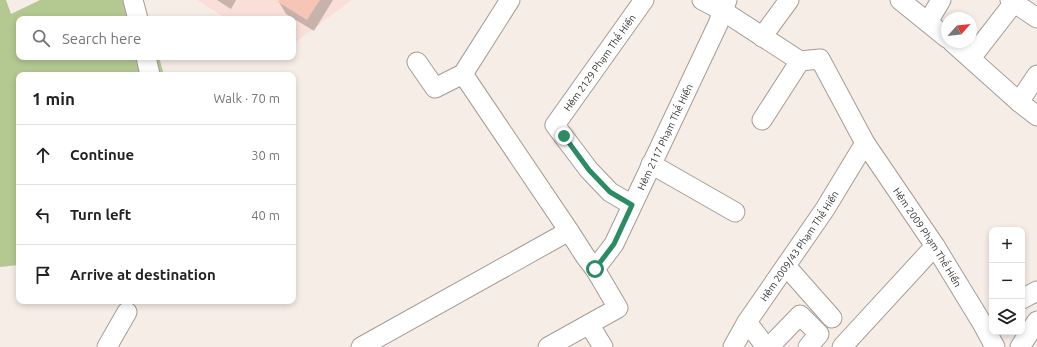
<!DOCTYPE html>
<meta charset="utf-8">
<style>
:root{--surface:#fff;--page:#f6f6f6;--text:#222;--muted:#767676;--line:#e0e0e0}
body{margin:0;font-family:Ubuntu,sans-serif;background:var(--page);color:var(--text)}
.controls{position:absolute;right:12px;bottom:12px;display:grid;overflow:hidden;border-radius:8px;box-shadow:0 2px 6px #0003}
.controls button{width:36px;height:36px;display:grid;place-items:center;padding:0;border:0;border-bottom:1px solid var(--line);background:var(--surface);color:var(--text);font:20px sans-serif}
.compass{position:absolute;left:941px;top:12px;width:36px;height:36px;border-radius:50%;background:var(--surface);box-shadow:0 2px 6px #0003;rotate:63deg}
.stop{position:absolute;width:12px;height:12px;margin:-9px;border:3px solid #2a8b65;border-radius:50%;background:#fff}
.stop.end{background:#2a8b65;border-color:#fff;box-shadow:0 1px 4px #0008}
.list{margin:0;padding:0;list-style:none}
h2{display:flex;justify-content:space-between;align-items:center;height:52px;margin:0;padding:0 16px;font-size:17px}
h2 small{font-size:13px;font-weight:400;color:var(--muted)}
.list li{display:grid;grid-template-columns:26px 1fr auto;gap:12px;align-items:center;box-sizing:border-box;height:60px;padding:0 16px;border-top:1px solid var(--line)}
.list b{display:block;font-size:15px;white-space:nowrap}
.list em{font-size:13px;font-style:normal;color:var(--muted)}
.icon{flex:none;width:22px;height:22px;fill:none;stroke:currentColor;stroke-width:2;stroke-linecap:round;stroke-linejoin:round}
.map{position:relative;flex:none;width:1037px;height:347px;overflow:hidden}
.search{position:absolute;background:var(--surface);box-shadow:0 2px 6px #0003;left:16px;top:16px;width:280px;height:44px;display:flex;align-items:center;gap:10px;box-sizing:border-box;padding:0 14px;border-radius:8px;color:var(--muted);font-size:15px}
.panel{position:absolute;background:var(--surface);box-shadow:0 2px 6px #0003;left:16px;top:72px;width:280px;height:232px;border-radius:8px}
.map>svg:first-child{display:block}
.education{fill:#f9dfd8}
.green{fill:#b4c991}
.shadow{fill:#0003}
.building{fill:#f6c5b6}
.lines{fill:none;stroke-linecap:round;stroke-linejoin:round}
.minor-casing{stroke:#a59c96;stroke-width:21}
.minor{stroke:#fff;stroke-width:19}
.route{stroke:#2a8b65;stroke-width:5}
.labels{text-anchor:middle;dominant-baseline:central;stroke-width:4;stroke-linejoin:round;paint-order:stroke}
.street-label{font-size:10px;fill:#383532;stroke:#f7ede7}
</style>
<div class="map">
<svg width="1037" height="347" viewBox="0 0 1037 347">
<rect width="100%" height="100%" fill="#f7ede7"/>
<path class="education" d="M197 0H352L293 44V19H227Z"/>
<path class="green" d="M0 0H6L11 14 40 0H142L148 19H19V57H159L164 75H19V265L0 267Z"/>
<path class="shadow" d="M217 0H236L231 9Z
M280 0H333L314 31 286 14 279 2Z"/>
<path class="building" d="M279 0H320L307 20 278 2Z"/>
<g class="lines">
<g class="minor-casing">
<g id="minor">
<path d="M133 0 138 19"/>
<path id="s1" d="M702 0 723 11 800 61 820 59 865 143 935 246 982 323 995 347"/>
<path d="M900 0 947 38"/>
<path d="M1010 0 1037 18"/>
<path d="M928 22 941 0"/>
<path d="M762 37 789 0"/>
<path d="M952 42 1019 102 1037 116"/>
<path d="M146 57 150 75"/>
<path d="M971 58 1016 0"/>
<path d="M417 62 435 88 463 74 510 0"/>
<path d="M463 74 569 231 585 256 595 269 618 308 548 347"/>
<path d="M1019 102 1037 75"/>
<path d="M762 120 800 61"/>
<path d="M651 164 735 212"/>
<path id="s2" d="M632 205 610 192 589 170 555 125 644 0"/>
<path d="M786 266 832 318"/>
<path id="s3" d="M595 269 614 244 718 24 727 0"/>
<path d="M1022 299 1037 291"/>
<path d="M747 322 766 347"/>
<path d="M589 324 603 347"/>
<path d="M107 347 127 312"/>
<path d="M361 347 569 231"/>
<path id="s4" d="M733 347 747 322 825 209 865 143"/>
<path d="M769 347 800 315 819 334 808 347"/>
<path d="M842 347 935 246"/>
<path d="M1020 347 1037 321"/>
</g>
</g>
<use href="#minor" class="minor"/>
</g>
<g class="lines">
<path class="route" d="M564 136 589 170 610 192 632 205 614 244 595 269"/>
</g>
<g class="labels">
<g class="street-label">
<text stroke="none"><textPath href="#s2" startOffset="189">Hẻm 2129 Phạm Thế Hiển</textPath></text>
<text stroke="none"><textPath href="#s3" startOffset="150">Hẻm 2117 Phạm Thế Hiển</textPath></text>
<text stroke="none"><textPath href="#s1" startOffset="344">Hẻm 2009 Phạm Thế Hiển</textPath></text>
<text stroke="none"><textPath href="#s4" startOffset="121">Hẻm 2009/43 Phạm Thế Hiển</textPath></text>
</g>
</g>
</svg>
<div class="controls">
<button>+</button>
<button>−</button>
<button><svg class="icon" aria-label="layers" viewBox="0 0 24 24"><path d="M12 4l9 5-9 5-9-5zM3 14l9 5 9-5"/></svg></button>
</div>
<svg class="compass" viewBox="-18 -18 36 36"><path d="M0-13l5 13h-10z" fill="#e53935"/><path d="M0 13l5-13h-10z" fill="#767676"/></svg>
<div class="stop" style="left:595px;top:269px"></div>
<div class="stop end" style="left:564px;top:136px"></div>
<div class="search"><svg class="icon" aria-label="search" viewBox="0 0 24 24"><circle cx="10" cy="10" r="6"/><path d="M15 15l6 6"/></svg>Search here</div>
<section class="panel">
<h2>1 min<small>Walk · 70 m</small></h2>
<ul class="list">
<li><svg class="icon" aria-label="ahead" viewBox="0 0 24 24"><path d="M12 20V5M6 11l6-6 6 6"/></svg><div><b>Continue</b></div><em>30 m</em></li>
<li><svg class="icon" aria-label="left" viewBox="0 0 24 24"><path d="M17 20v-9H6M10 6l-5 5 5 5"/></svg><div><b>Turn left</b></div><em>40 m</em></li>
<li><svg class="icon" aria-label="arrive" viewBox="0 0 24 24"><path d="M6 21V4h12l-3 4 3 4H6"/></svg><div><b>Arrive at destination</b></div></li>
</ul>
</section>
</div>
